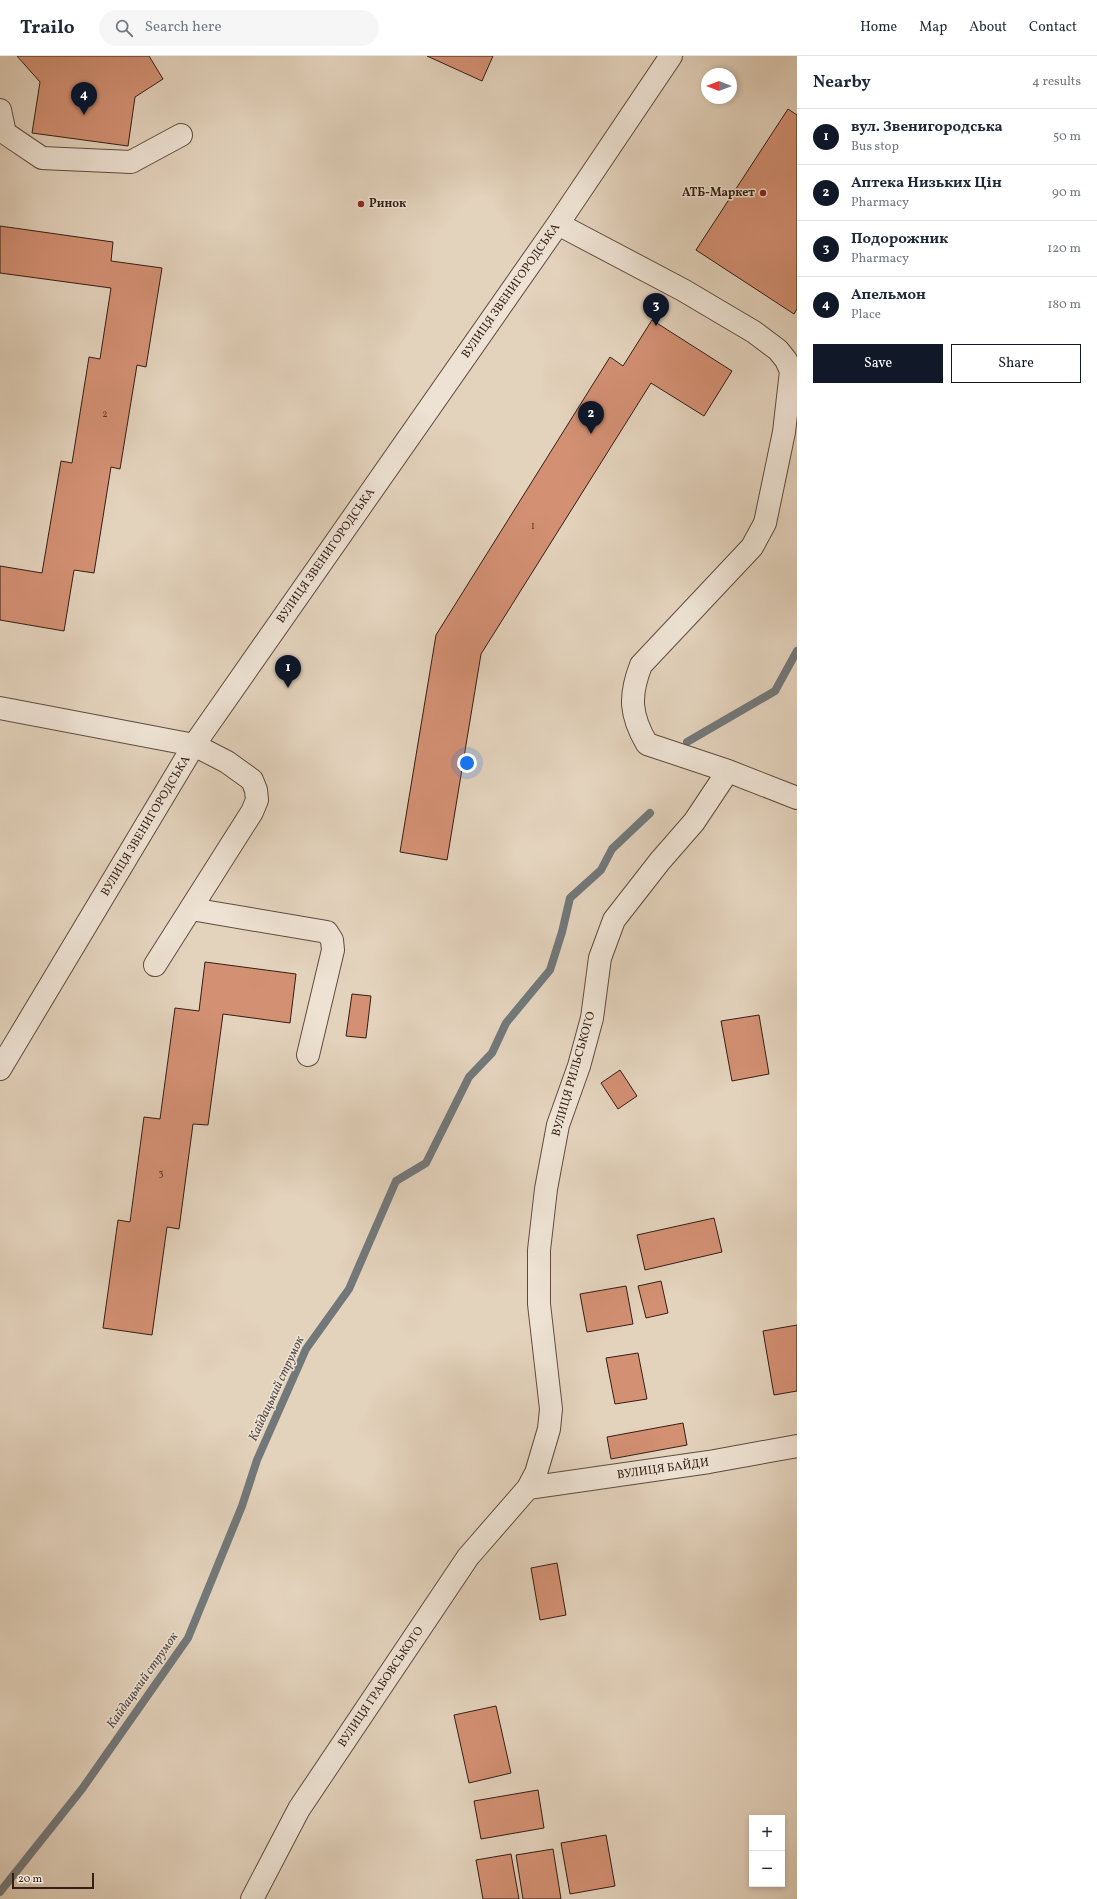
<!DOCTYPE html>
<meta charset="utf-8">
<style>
:root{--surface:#fff;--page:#f6f6f7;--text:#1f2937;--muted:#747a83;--line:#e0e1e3;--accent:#111827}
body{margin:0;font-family:Vollkorn,serif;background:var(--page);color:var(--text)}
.controls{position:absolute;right:12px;bottom:12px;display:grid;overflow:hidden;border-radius:0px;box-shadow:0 2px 6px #0003}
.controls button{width:36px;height:36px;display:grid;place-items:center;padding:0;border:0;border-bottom:1px solid var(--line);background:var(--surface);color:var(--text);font:20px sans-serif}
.compass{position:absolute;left:701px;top:12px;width:36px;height:36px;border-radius:50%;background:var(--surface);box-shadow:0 2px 6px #0003;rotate:270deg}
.scale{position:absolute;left:12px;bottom:10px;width:82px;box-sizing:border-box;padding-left:4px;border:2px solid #341e15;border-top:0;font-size:11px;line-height:14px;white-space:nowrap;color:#341e15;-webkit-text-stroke:3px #ede2d3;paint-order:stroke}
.you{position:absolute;left:467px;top:707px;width:14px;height:14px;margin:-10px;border:3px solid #fff;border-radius:50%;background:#1a73e8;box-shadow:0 0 0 6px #1a73e833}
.badge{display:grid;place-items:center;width:26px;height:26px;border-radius:50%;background:var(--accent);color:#fff;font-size:13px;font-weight:700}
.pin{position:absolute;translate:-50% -33px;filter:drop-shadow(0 1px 2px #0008)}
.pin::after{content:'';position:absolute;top:21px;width:14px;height:12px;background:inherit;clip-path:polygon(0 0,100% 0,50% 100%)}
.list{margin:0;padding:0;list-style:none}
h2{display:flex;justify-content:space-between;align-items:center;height:52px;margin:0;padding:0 16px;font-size:17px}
h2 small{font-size:13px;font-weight:400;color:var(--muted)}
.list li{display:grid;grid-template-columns:26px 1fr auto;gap:12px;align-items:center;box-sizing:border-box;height:56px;padding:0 16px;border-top:1px solid var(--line)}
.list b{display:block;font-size:15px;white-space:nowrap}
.list p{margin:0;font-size:13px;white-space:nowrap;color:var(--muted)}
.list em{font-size:13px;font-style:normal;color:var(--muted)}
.actions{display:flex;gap:8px;padding:12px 16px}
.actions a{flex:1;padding:9px 0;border:1px solid var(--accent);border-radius:0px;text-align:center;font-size:14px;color:var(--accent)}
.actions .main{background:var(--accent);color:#fff}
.icon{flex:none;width:22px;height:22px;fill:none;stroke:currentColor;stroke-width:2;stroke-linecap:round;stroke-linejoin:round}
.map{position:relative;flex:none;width:797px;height:1843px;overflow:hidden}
header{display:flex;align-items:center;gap:24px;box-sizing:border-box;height:56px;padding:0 20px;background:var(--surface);border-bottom:1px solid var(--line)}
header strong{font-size:19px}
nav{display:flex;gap:22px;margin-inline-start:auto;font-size:14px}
.search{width:280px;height:36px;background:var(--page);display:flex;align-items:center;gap:10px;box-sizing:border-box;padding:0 14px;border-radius:22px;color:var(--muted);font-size:15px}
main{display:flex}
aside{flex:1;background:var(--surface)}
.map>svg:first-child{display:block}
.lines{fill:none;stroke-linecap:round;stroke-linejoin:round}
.stream{stroke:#72787a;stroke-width:8}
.building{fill:#d39073;stroke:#341e15}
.minor-casing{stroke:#604b3f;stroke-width:24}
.minor{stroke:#ede2d3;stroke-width:22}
.poi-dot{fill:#8f2418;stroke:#ede2d3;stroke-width:1.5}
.labels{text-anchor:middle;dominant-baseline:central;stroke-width:3;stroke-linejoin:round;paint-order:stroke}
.number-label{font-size:10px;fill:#5c3a2c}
.poi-label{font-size:12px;font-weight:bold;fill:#341e15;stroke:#ede2d3;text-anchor:end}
.street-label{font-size:12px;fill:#341e15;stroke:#ede2d3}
.water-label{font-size:13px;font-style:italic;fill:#534b47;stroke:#ede2d3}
</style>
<header>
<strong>Trailo</strong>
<div class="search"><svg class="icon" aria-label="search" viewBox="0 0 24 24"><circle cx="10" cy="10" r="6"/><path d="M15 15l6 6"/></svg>Search here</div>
<nav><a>Home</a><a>Map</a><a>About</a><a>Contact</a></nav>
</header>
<main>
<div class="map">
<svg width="797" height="1843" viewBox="0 0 797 1843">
<rect width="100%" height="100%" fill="#e3d2bc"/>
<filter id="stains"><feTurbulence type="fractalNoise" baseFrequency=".005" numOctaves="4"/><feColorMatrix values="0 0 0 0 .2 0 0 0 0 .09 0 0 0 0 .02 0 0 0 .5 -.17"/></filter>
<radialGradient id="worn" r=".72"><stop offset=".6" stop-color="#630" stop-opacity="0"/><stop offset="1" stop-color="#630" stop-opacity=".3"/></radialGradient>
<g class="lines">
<path class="stream" d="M687 686 775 635 797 595
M0 1836 82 1733 188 1582 242 1450 257 1404 306 1293 349 1233 396 1125 426 1107 469 1021 492 997 506 967 550 914 562 876 570 842 601 814 612 793 650 757"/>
</g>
<path class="building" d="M17 0H149L163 23 135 41 128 90 32 77 40 26Z
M427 0H493L482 25Z
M788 53 797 59V253L794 258 696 194Z
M0 170 113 186 111 205 162 212 146 311 137 309 120 413 111 411 94 517 74 514 64 575 0 564V510L42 517 61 405 72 407 89 301 100 303 111 232 0 217Z
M652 264 732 315 704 360 651 327 481 598 447 804 400 796 436 579 610 301 623 310Z
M205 906 296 918 290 967 223 958 208 1069 193 1068 179 1173 167 1171 152 1279 103 1272 118 1164 130 1166 144 1061 160 1063 175 952 199 955Z
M352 938 371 940 366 982 346 980Z
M759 959 769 1018 732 1025 721 965Z
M620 1014 637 1040 618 1053 601 1027Z
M714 1162 722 1196 645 1214 637 1179Z
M661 1225 668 1257 646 1262 638 1230Z
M626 1230 633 1268 587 1276 580 1238Z
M797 1269V1335L774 1339 763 1275Z
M638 1297 647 1343 615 1348 606 1302Z
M683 1367 687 1389 611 1403 607 1381Z
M557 1507 566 1559 540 1564 531 1512Z
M496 1650 511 1717 469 1727 454 1659Z
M538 1734 544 1772 481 1783 474 1745Z
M606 1779 615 1830 570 1838 561 1787Z
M553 1793 561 1843H523L516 1799Z
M511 1798 519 1843H483L476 1804Z"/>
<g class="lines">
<g class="minor-casing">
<path id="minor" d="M0 54 5 77 42 102 131 106 181 79
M558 168 683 234 754 276 778 294 786 304 791 315 784 376 765 467 752 491 641 609C629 640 630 659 647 688L728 715
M0 652 194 689 227 706 252 724 256 734 257 744 252 756 155 909
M191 853 327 876 332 884 333 894 308 999
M0 1013 194 689 558 168 671 0
M528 1432 709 1406 797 1390
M252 1843 299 1753 468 1501 528 1432 536 1417 549 1373 551 1353 539 1248V1194L546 1133 558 1069 579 1010 592 962 600 902 614 864 660 805 694 766 728 715 797 742"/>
</g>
<use href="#minor" class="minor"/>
</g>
<g class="poi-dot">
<circle cx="763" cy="137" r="4"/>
<circle cx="361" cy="148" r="4"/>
</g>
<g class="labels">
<g class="number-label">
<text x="105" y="358">2</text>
<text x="533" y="470">1</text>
<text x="161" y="1117">3</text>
</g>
<g class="poi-label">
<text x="755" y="137">АТБ-Маркет</text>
<text x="369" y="148" text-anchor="start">Ринок</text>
</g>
<g class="street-label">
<text transform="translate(511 235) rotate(-55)">ВУЛИЦЯ ЗВЕНИГОРОДСЬКА</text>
<text transform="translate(326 500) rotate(-55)">ВУЛИЦЯ ЗВЕНИГОРОДСЬКА</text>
<text transform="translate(146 770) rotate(-59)">ВУЛИЦЯ ЗВЕНИГОРОДСЬКА</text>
<text transform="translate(574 1018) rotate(-74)">ВУЛИЦЯ РИЛЬСЬКОГО</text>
<text transform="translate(663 1413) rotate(-8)">ВУЛИЦЯ БАЙДИ</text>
<text transform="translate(381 1631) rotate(-56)">ВУЛИЦЯ ГРАБОВСЬКОГО</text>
</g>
<g class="water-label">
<text transform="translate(277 1333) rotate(-65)">Кайдацький струмок</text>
<text transform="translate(143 1625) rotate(-55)">Кайдацький струмок</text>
</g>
</g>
<rect width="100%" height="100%" filter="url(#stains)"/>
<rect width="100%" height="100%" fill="url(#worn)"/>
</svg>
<div class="controls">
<button>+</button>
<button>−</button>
</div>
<svg class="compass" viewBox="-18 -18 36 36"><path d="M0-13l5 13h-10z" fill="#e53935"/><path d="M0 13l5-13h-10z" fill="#747a83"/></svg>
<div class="scale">20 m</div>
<div class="you"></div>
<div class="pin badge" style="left:288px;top:632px">1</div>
<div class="pin badge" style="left:591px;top:378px">2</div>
<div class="pin badge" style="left:656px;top:270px">3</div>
<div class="pin badge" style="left:84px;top:59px">4</div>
</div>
<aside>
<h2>Nearby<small>4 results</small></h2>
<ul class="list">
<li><span class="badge">1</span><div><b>вул. Звенигородська</b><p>Bus stop</p></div><em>50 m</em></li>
<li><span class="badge">2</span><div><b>Аптека Низьких Цін</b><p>Pharmacy</p></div><em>90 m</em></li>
<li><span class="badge">3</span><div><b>Подорожник</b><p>Pharmacy</p></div><em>120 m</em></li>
<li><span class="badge">4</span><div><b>Апельмон</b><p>Place</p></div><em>180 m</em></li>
</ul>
<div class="actions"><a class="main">Save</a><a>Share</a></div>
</aside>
</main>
